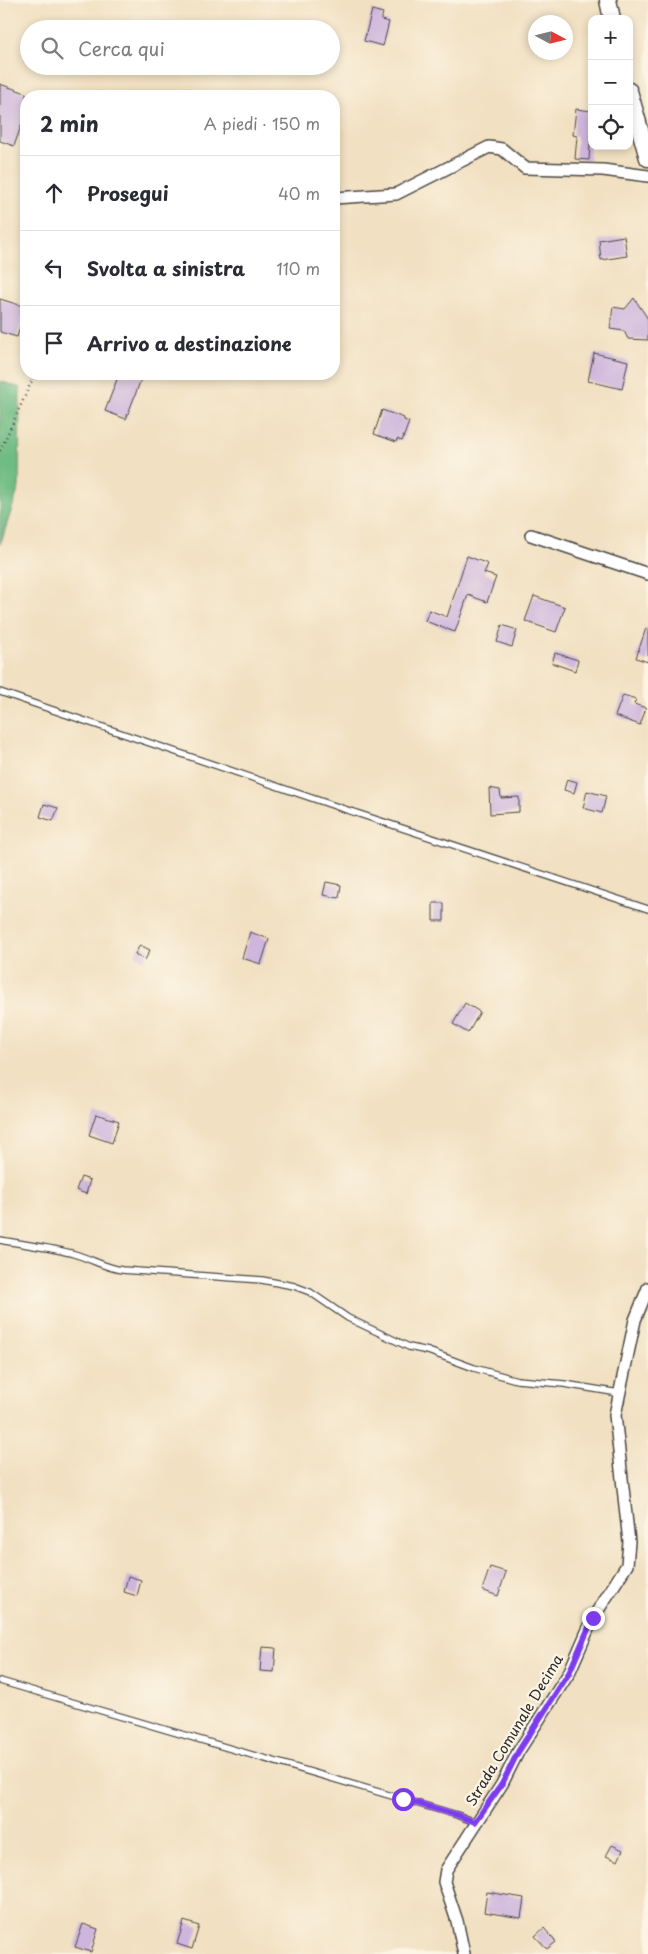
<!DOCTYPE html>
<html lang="it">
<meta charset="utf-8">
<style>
:root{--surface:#fff;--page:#f7f7f7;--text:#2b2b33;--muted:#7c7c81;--line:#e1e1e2}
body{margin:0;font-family:"Playpen Sans",sans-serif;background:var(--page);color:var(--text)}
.controls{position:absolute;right:15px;top:15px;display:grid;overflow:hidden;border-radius:10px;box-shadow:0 2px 8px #0003}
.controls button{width:45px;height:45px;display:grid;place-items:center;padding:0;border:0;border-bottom:1px solid var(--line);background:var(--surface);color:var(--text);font:25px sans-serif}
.compass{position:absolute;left:528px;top:15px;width:45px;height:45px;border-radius:50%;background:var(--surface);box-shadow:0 2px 8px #0003;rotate:97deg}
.stop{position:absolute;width:15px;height:15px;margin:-11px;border:4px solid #7c3aed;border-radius:50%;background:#fff}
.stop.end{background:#7c3aed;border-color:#fff;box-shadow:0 1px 5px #0008}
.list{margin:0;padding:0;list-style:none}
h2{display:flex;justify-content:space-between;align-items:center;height:65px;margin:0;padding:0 20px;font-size:21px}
h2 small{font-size:16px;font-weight:400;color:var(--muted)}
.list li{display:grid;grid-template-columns:32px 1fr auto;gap:15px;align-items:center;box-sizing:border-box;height:75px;padding:0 20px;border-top:1px solid var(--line)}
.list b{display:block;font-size:19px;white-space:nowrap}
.list em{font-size:16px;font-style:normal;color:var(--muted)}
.icon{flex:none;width:28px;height:28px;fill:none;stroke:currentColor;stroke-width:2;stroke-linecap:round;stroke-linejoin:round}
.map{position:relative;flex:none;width:648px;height:1954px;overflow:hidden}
.search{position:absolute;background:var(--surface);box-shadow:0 2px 8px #0003;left:20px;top:20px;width:320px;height:55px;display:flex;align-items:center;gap:12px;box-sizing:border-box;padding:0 18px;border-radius:28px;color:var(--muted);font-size:19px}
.panel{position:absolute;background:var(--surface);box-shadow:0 2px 8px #0003;left:20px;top:90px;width:320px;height:290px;border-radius:20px}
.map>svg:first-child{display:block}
.forest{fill:#6ebb83;stroke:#4c7357}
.building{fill:#ceb5dd}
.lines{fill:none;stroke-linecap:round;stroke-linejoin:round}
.lane-casing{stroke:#494642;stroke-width:8}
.street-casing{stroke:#494642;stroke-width:14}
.secondary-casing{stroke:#494642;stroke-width:19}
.path{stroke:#494642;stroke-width:2.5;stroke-dasharray:1 4;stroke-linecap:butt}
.lane{stroke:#fff;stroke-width:5.5}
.street{stroke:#fff;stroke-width:11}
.secondary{stroke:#fff;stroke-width:16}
.route{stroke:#7c3aed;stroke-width:6}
.labels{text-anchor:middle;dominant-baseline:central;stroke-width:4.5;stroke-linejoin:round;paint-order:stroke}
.street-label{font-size:14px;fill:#2b2b2b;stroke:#fcf5e5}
</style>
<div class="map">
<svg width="648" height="1954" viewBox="0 0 648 1954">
<rect width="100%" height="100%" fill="#fcf5e5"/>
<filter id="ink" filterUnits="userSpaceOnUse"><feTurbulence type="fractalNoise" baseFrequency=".02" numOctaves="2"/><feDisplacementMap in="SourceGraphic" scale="10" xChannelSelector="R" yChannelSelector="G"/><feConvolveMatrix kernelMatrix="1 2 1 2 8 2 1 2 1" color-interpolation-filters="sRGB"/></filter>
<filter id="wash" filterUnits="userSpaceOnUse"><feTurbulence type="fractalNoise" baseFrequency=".0096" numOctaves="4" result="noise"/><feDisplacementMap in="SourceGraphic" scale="20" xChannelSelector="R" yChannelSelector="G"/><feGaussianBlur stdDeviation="1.12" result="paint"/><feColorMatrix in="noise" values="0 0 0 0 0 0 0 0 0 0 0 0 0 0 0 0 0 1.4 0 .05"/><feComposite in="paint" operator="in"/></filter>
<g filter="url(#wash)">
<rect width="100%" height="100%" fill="#f1e0c1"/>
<path class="forest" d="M0 381 20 388 19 487 0 545Z"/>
<g id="blocks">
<path class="building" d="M372 10 383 13 381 20 389 22 383 46 364 41Z
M0 84 26 93V119L24 118 14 146 0 141Z
M576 109 592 111 589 160 575 159 577 136 573 135Z
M624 236 627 256 601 260 599 240Z
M634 298 648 319V340L628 339 624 331 610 329 613 307 625 309Z
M0 299 26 307 17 337 0 332Z
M594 353 628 361 622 389 588 381Z
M119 374H143L126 419 105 411Z
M382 410 404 418V420L409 422 402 441 397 439 396 442 374 434Z
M467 556 488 564 484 573 496 577 487 602 468 595 455 632 425 621 429 610 447 617Z
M534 596 565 607 556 632 525 621Z
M502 625 517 630 512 647 497 642Z
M646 628 648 629V662L636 658Z
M555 653 578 660 575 671 552 663Z
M623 695 636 699 634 704 646 708 640 725 615 716Z
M567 779 577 782 574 793 564 790Z
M489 788 500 790 501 798 519 797V812L490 814Z
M587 791 606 796 602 813 583 808Z
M44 804 58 808 53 821 40 817Z
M326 882 341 885 339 898 323 895Z
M433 903H444V921H433Z
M250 932 269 939 261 964 242 958Z
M140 945 150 950 145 960 135 954Z
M465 1003 480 1012 468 1033 453 1024Z
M96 1114 119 1121 112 1143 89 1135Z
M81 1177 90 1180 86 1194 76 1190Z
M490 1567 506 1572 498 1596 482 1590Z
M128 1576 141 1580 137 1596 124 1592Z
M262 1647 276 1648 274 1672 260 1671Z
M612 1845 623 1850 618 1861 606 1856Z
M487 1892 524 1898 521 1918 484 1912Z
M184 1921 199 1926 192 1949 177 1944Z
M83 1924 98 1929 91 1952 75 1947Z
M544 1928 556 1942 547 1949 535 1936Z"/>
</g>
</g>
<g filter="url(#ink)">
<use href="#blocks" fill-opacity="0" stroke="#494642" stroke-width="1"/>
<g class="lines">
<g class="lane-casing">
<path id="lane" d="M0 692 341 808 648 909
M0 1240C25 1245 50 1247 74 1254 92 1259 103 1267 122 1270L262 1280 294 1286 310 1292 348 1318 409 1347 428 1351 474 1368 517 1380 564 1384 619 1393
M0 1681 457 1815 475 1822"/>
</g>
<g class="street-casing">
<path id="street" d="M334 198 396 194 489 147 502 149 525 168 603 170 648 176
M531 535 648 574
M464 1954 457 1921 444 1882 446 1870 502 1784 518 1752 569 1673 593 1618 627 1565 629 1542 615 1415 635 1320 648 1288"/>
</g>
<g class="secondary-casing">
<path id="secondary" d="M608 0 612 19
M629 91 648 158"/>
</g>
<path class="path" d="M0 451 35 374"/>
<use href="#lane" class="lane"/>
<use href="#street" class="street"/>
<use href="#secondary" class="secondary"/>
</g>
</g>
<g class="lines" filter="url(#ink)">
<path class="route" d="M403 1799 457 1815 475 1822 502 1784 518 1752 569 1673 593 1618"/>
</g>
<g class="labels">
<g class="street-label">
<text transform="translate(514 1730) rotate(-59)">Strada Comunale Decima</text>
</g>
</g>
</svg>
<div class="controls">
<button>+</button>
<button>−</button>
<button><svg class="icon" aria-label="locate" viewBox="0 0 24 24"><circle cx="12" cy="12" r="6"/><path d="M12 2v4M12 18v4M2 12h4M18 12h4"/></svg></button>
</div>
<svg class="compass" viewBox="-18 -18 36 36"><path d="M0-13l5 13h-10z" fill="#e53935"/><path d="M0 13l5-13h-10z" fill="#7c7c81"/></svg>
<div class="stop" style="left:403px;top:1799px"></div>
<div class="stop end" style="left:593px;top:1618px"></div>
<div class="search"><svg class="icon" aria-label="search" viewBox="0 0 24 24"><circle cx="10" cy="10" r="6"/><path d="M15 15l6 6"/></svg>Cerca qui</div>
<section class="panel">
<h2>2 min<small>A piedi · 150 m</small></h2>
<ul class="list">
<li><svg class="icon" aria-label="ahead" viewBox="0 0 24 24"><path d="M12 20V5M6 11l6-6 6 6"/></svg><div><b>Prosegui</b></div><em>40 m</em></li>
<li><svg class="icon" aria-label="left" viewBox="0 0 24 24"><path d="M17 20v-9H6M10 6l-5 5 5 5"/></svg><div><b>Svolta a sinistra</b></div><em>110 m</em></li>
<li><svg class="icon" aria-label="arrive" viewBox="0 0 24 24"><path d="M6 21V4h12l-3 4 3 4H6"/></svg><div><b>Arrivo a destinazione</b></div></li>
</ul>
</section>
</div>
